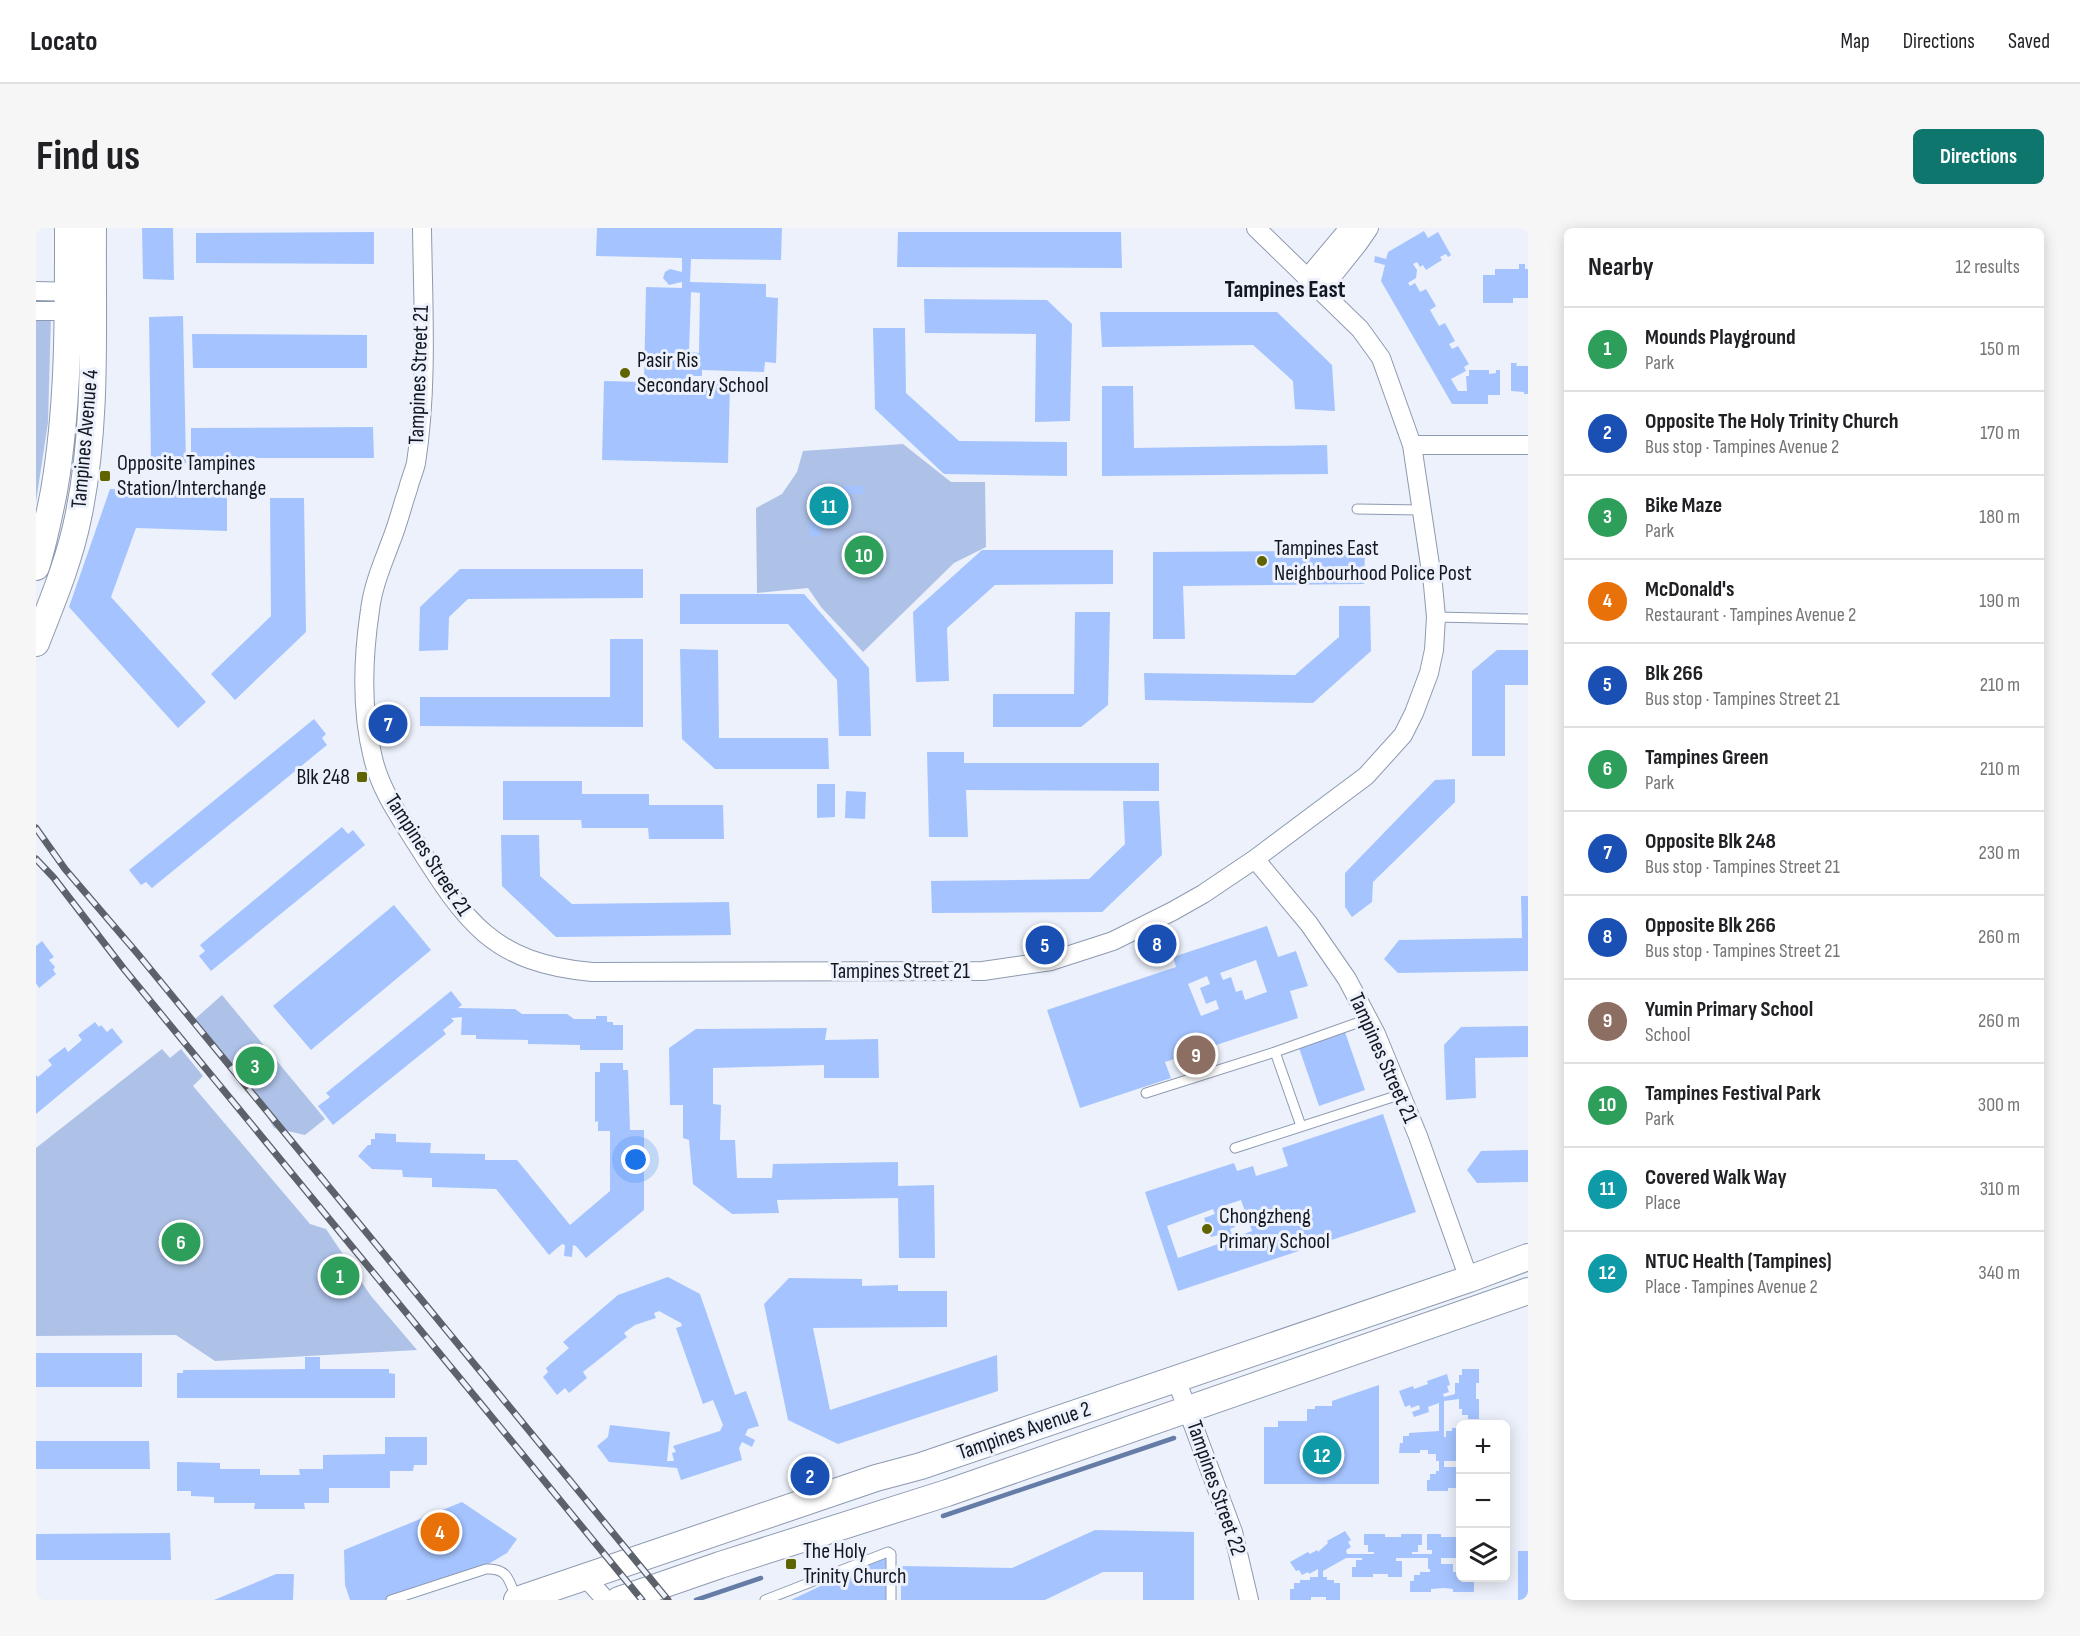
<!DOCTYPE html>
<meta charset="utf-8">
<style>
:root{--surface:#fff;--page:#f6f6f6;--text:#202124;--muted:#757577;--line:#e0e0e0;--accent:#0f766e}
body{margin:0;font-family:"Sofia Sans Condensed",sans-serif;background:var(--page);color:var(--text)}
.controls{position:absolute;right:18px;bottom:18px;display:grid;overflow:hidden;border-radius:9px;box-shadow:0 3px 15px #0003}
.controls button{width:54px;height:54px;display:grid;place-items:center;padding:0;border:0;border-bottom:2px solid var(--line);background:var(--surface);color:var(--text);font:30px sans-serif}
.you{position:absolute;left:600px;top:932px;width:21px;height:21px;margin:-15px;border:4px solid #fff;border-radius:50%;background:#1a73e8;box-shadow:0 0 0 9px #1a73e833}
.badge{display:grid;place-items:center;width:39px;height:39px;border-radius:50%;background:var(--accent);color:#fff;font-size:20px;font-weight:700}
.pin{position:absolute;translate:-50% -50%;border:3px solid #fff;box-shadow:0 2px 6px #0006}
.list{margin:0;padding:0;list-style:none}
h2{display:flex;justify-content:space-between;align-items:center;height:78px;margin:0;padding:0 24px;font-size:26px}
h2 small{font-size:20px;font-weight:400;color:var(--muted)}
.list li{display:grid;grid-template-columns:39px 1fr auto;gap:18px;align-items:center;box-sizing:border-box;height:84px;padding:0 24px;border-top:2px solid var(--line)}
.list b{display:block;font-size:22px;white-space:nowrap}
.list p{margin:0;font-size:20px;white-space:nowrap;color:var(--muted)}
.list em{font-size:20px;font-style:normal;color:var(--muted)}
.icon{flex:none;width:33px;height:33px;fill:none;stroke:currentColor;stroke-width:2;stroke-linecap:round;stroke-linejoin:round}
.map{position:relative;flex:none;width:1492px;height:1372px;overflow:hidden;border-radius:9px}
header{display:flex;align-items:center;gap:36px;box-sizing:border-box;height:84px;padding:0 30px;background:var(--surface);border-bottom:2px solid var(--line)}
header strong{font-size:28px}
nav{display:flex;gap:33px;margin-inline-start:auto;font-size:21px}
.intro{display:flex;align-items:center;justify-content:space-between;box-sizing:border-box;height:144px;padding:0 36px}
h1{margin:0;font-size:42px}
.button{padding:15px 27px;border-radius:9px;background:var(--accent);color:#fff;font-size:21px;font-weight:700}
main{display:flex;gap:36px;padding:0 36px}
aside{flex:1;background:var(--surface);border-radius:9px;box-shadow:0 3px 15px #0003}
.map>svg:first-child{display:block}
.green{fill:#aec2e8}
.lines{fill:none;stroke-linecap:round;stroke-linejoin:round}
.stream{stroke:#657ca6;stroke-width:4.5}
.building{fill:#a5c4ff;fill-rule:evenodd}
.lane-casing{stroke:#8d9ab0;stroke-width:11}
.street-casing{stroke:#8d9ab0;stroke-width:20}
.secondary-casing{stroke:#8d9ab0;stroke-width:28}
.lane{stroke:#fff;stroke-width:9}
.street{stroke:#fff;stroke-width:18}
.secondary{stroke:#fff;stroke-width:26}
.rail-casing{stroke:#5c616a;stroke-width:7}
.rail{stroke:#ecf1fb;stroke-width:4.5;stroke-dasharray:14;stroke-linecap:butt}
.poi-dot{fill:#606400;stroke:#ecf1fb;stroke-width:2}
.labels{text-anchor:middle;dominant-baseline:central;stroke-width:6;stroke-linejoin:round;paint-order:stroke}
.poi-label{font-size:22px;fill:#131720;stroke:#ecf1fb;text-anchor:start}
.street-label{font-size:22px;fill:#131720;stroke:#ecf1fb}
.neighbourhood-label{font-size:24px;font-weight:bold;fill:#131720;stroke:#ecf1fb}
</style>
<header>
<strong>Locato</strong>
<nav><a>Map</a><a>Directions</a><a>Saved</a></nav>
</header>
<div class="intro"><h1>Find us</h1><a class="button">Directions</a></div>
<main>
<div class="map">
<svg width="1492" height="1372" viewBox="0 0 1492 1372">
<rect width="100%" height="100%" fill="#ecf1fb"/>
<path class="green" d="M0 86 15 87 12 194 0 274Z
M867 216 915 254H949L950 319 918 335 827 424 785 379 772 360 721 365 720 280 746 266 761 244 767 223Z
M186 767 289 891 269 907 238 900 229 885 159 791Z
M126 821 134 830 145 821 167 848 157 858 274 996 290 1001 335 1068 381 1122 179 1133 140 1107 0 1108V920Z"/>
<g class="lines">
<path class="stream" d="M907 1288 1138 1210
M660 1372 725 1350"/>
</g>
<path class="building" d="M106 0H137L138 52 107 51Z
M561 0H746L745 32 655 31 654 54 730 56V69L742 70 740 135 729 134 728 144 666 142V148H653V155L694 156 692 235 566 232 568 153 608 154 610 59 646 60V54L633 57 627 50 629 44 634 41 646 44V30L560 28ZM655 64 664 65 663 125 653 124Z
M1388 3 1392 10 1402 4 1415 27 1412 29 1410 26 1404 29 1406 32 1390 42 1387 37 1384 39 1381 34 1377 36 1381 42 1380 50 1372 55 1374 58 1379 55 1384 64 1390 61 1400 78 1394 82 1403 98 1409 95 1419 113 1413 116 1416 121 1422 118 1433 136 1428 139 1430 143 1415 151 1422 163H1431L1430 148H1433V142H1453V146L1460 145V142H1464V167H1452V176H1416L1345 53 1349 37 1338 34 1339 28 1350 31 1352 24Z
M338 4V36L160 35V5Z
M862 4H1085L1086 40 861 39Z
M1483 36H1489V41H1492V70H1477V75H1447V47H1459V41H1483Z
M888 71 1011 72 1036 96 1034 193 999 194 1000 106 889 105Z
M1064 84H1241L1296 137 1299 183 1259 181 1257 153 1217 117 1066 119Z
M147 88 150 235H115L113 89Z
M837 100H869L870 165 923 213 1031 214V248L908 246 839 181Z
M156 106 331 107V140H157Z
M1475 135H1481L1480 138H1492V166H1488V164L1475 163Z
M1066 158H1097L1098 220 1291 217 1292 246 1066 248Z
M337 199 338 230H155V200Z
M808 258H827L828 266H811L783 295 785 308 774 309V290Z
M74 261 191 266V303L100 300 75 369 170 474 142 500 33 379Z
M234 270H268L270 404 199 472 175 446 235 388Z
M946 322H1077V356L959 357 911 400 913 453 880 454 877 384Z
M1277 323H1329L1328 356 1147 358 1149 411H1117V324Z
M424 341H607V370L432 371 413 389 412 422 383 423 384 379Z
M644 366H768L833 440 835 508H803L801 452 752 396H644Z
M1303 378H1334L1335 423 1277 475 1109 472 1108 445 1259 447 1303 409Z
M1039 384H1074L1072 477 1045 499H957V466H1038Z
M574 411H607V499L384 498V469H574Z
M644 421 682 422 683 510H792L793 541H679L646 511Z
M1461 422H1492V457H1469V528H1436V443Z
M278 491 290 506 286 510 291 517 116 660 110 654 105 657 93 642Z
M891 524H928V535H1123V563L930 562 932 609H893Z
M1419 551V574L1337 654 1336 674 1316 689 1309 679V645L1399 552Z
M467 553H546V566H613V577H687L688 611H613L612 600H546L545 592H467Z
M781 556H799V589L781 590Z
M810 563 830 564 829 591 809 590Z
M1087 573H1123L1126 627 1066 684 896 685 895 653 1053 651 1089 616Z
M306 599 312 606 317 602 329 617 175 743 163 728 169 723 164 717Z
M465 607H503L504 648 536 676 693 674 695 707 520 709 466 658Z
M1485 668H1492V743L1362 745 1348 731 1363 712 1486 710Z
M358 677 395 722 275 822 237 778Z
M1231 698 1242 729 1260 723 1272 758 1254 763 1262 790 1129 834 1135 850 1044 880 1011 782 1140 739 1137 729ZM1220 732 1231 764 1209 772 1206 762 1200 764 1195 749 1187 752 1184 745ZM1171 748 1174 756 1164 760 1170 776 1180 772 1183 781 1165 788 1152 756Z
M6 713 18 729 13 732 19 739 17 742 20 746 3 760 0 755V718Z
M415 763 426 777 422 780 479 781 486 786H531L538 791H560V788H571V794H577V797H587V822H544V817L492 816V812L440 811V807H425L426 789 415 790 418 793 407 802 410 806 297 897 282 878 294 869 290 865Z
M59 794 63 799 65 797 71 804 76 800 87 814 0 886V847L2 849 16 837 12 832 29 819 32 824 46 812 42 807Z
M1492 798V829L1439 830 1440 870 1410 872 1408 817 1425 799Z
M791 800 789 812 842 811 843 850H788V837L677 840V876L685 877 684 912H699L701 950H736L737 936 862 934V958L898 957 899 1030H863L862 970 741 972 743 985 696 986 657 956 653 912 647 910V877H634L633 820 660 801Z
M1309 804 1329 862 1283 878 1263 820Z
M564 835H587V842H592L594 902H608V982L550 1030 540 1018 537 1017 536 1029 528 1028 529 1017 526 1016 513 1027 460 961 396 959V950L367 949 366 942 336 941 322 928 332 917H335V911H339V905L360 906V914L395 915 394 925 449 926V932H481L534 997 574 963V903H562V893L559 894V844H564Z
M1347 886 1380 984 1142 1063 1109 964 1198 935 1201 943 1217 938 1220 948 1252 938 1246 920ZM1205 972 1216 1003 1197 1010 1194 1001 1199 999 1193 982 1189 984 1187 978ZM1177 981 1179 986 1168 990 1175 1009 1182 1007 1185 1015 1142 1030 1131 998Z
M1492 922V954L1441 955 1431 942 1445 923Z
M632 1049 664 1066 699 1167 710 1163 723 1198 712 1201 709 1207 719 1212 716 1219 706 1214 703 1220 706 1232 645 1252 641 1240 573 1234 561 1218 572 1209 574 1197 634 1204 631 1233H638L636 1225 640 1224 637 1218 684 1203 687 1197 677 1172 667 1176 640 1100 646 1098 645 1095 623 1083 618 1085 620 1090 599 1097 588 1105 591 1109 547 1144 551 1150 533 1165 529 1160 521 1167 507 1149 512 1144 510 1140 533 1120 527 1114 582 1067Z
M753 1050 826 1051V1058L862 1057V1063H911V1099L777 1100 794 1182 961 1127 962 1163 802 1216 752 1192 728 1076Z
M0 1125H106V1159H0Z
M269 1129H284V1141H353V1145L359 1146V1170H141V1145H147V1142L269 1141Z
M1426 1141H1443V1155H1440V1171H1443V1191H1432V1187H1426V1181H1423V1171L1408 1173V1209H1410V1203H1416V1200H1424V1228H1422V1233H1408V1239H1424V1260H1412V1263H1391V1252H1394V1246H1400V1243H1403V1233H1400V1226H1392V1222H1384V1225H1363L1364 1215H1367V1208H1373V1205L1403 1203V1175L1392 1179 1393 1184 1378 1189 1376 1184 1384 1181 1383 1177 1375 1180 1374 1177 1369 1179 1363 1163 1377 1158 1378 1161 1392 1156 1391 1153 1411 1146 1414 1157 1411 1158 1413 1164 1407 1166 1408 1169 1419 1166V1155H1423V1147H1426Z
M1343 1157V1256H1228V1199H1242V1193H1271V1181H1279V1178H1296V1173Z
M349 1209H391V1237H378L377 1243H354V1260H293V1275H268L269 1281H218L219 1275H178V1269L155 1268V1263H141V1234L184 1235V1241H224V1247H264L263 1241H287V1227L349 1226Z
M0 1213H113L114 1241H0Z
M426 1274 481 1311 471 1325 449 1338 349 1372H314L309 1357 308 1322Z
M1059 1302 1158 1304V1372H1107V1344H1067L1009 1372H865V1338L976 1340Z
M1309 1303 1315 1312 1312 1314 1315 1319 1310 1322 1311 1326H1338V1324H1332V1317H1328V1306H1349V1309H1365V1306H1386V1317H1382V1324H1376V1326H1396V1322H1391V1306H1405V1309H1420V1306H1424V1326H1421V1330H1405V1336H1417V1344H1424V1350H1434V1353H1438V1364H1417V1361L1408 1360 1395 1361V1364H1374V1353H1378V1347H1384V1344H1394V1341H1392V1330H1360V1333H1366V1349H1352V1346H1337V1349H1316V1339H1320V1332H1326V1330H1310L1287 1343V1349H1291V1352H1298V1355H1304V1372H1290V1369H1275V1372H1254V1361H1258V1355H1264V1352H1274V1349H1282V1341L1273 1346 1272 1344 1266 1347 1263 1342 1260 1343 1254 1334 1272 1324 1274 1326 1281 1322 1282 1324 1292 1315 1291 1313Z
M134 1305 135 1332H0V1306Z
M1482 1323H1492V1372H1482Z
M852 1326 851 1372H755Z
M240 1346H258L257 1372H178Z"/>
<g class="lines">
<g class="lane-casing">
<path id="lane" d="M1321 281 1385 282
M1400 389 1492 391
M1239 824 1265 898
M1110 865 1239 824 1332 791
M1199 920 1366 866
M355 1372 450 1341C472 1340 473 1352 480 1370
M729 1372 852 1324 855 1326V1372"/>
</g>
<g class="street-casing">
<path id="street" d="M386 0C387 78 392 158 380 235 378 244 374 252 372 261 366 278 362 296 355 313 347 335 337 357 334 382 327 429 325 483 337 530 344 561 363 588 380 615 430 694 456 735 556 744L947 743 1015 733 1077 713 1137 683 1167 666 1219 631 1330 548 1367 507 1378 485 1393 445 1398 422 1400 389 1397 357 1376 217 1345 130 1324 101 1220 0
M1272 49 1313 0
M1285 62 1322 16 1333 0
M0 63 43 64
M0 83H43
M1376 217H1492
M1219 631 1273 696 1311 751 1340 806 1382 908 1433 1051
M1140 1151 1197 1304 1213 1372
M549 1349 570 1372"/>
</g>
<g class="secondary-casing">
<path id="secondary" d="M0 339C8 314 13 288 18 263 33 176 32 88 32 0
M0 415C16 374 33 334 42 290 62 195 56 96 57 0
M481 1372 840 1250 885 1238 1433 1051 1492 1029
M583 1372 684 1337 911 1265 1492 1063"/>
</g>
<use href="#lane" class="lane"/>
<use href="#street" class="street"/>
<use href="#secondary" class="secondary"/>
<g class="rail-casing">
<path id="rail" d="M0 600 29 641 101 725 632 1372
M0 631 18 650 88 741 606 1372"/>
</g>
<use href="#rail" class="rail"/>
</g>
<g class="poi-dot">
<circle cx="589" cy="145" r="6"/>
<rect x="63" y="242" width="12" height="12" rx="3"/>
<circle cx="1226" cy="333" r="6"/>
<rect x="320" y="543" width="12" height="12" rx="3"/>
<circle cx="1171" cy="1001" r="6"/>
<rect x="749" y="1330" width="12" height="12" rx="3"/>
</g>
<g class="labels">
<g class="poi-label">
<text x="601" y="132">Pasir Ris<tspan x="601" dy="25">Secondary School</tspan></text>
<text x="81" y="235">Opposite Tampines<tspan x="81" dy="25">Station/Interchange</tspan></text>
<text x="1238" y="320">Tampines East<tspan x="1238" dy="25">Neighbourhood Police Post</tspan></text>
<text x="314" y="549" text-anchor="end">Blk 248</text>
<text x="1183" y="988">Chongzheng<tspan x="1183" dy="25">Primary School</tspan></text>
<text x="767" y="1323">The Holy<tspan x="767" dy="25">Trinity Church</tspan></text>
</g>
<g class="street-label">
<text transform="translate(383 147) rotate(-88)">Tampines Street 21</text>
<text transform="translate(49 211) rotate(-85)">Tampines Avenue 4</text>
<text transform="translate(392 627) rotate(57)">Tampines Street 21</text>
<text x="864" y="743">Tampines Street 21</text>
<text transform="translate(1347 830) rotate(66)">Tampines Street 21</text>
<text transform="translate(988 1203) rotate(-19)">Tampines Avenue 2</text>
<text transform="translate(1180 1260) rotate(71)">Tampines Street 22</text>
</g>
<g class="neighbourhood-label">
<text x="1249" y="61">Tampines East</text>
</g>
</g>
</svg>
<div class="controls">
<button>+</button>
<button>−</button>
<button><svg class="icon" aria-label="layers" viewBox="0 0 24 24"><path d="M12 4l9 5-9 5-9-5zM3 14l9 5 9-5"/></svg></button>
</div>
<div class="you"></div>
<div class="pin badge" style="left:304px;top:1048px;background:#2e9e5b">1</div>
<div class="pin badge" style="left:774px;top:1248px;background:#1a4fb4">2</div>
<div class="pin badge" style="left:219px;top:838px;background:#2e9e5b">3</div>
<div class="pin badge" style="left:404px;top:1304px;background:#e8710a">4</div>
<div class="pin badge" style="left:1009px;top:717px;background:#1a4fb4">5</div>
<div class="pin badge" style="left:145px;top:1014px;background:#2e9e5b">6</div>
<div class="pin badge" style="left:352px;top:496px;background:#1a4fb4">7</div>
<div class="pin badge" style="left:1121px;top:716px;background:#1a4fb4">8</div>
<div class="pin badge" style="left:1160px;top:827px;background:#8d6e63">9</div>
<div class="pin badge" style="left:828px;top:327px;background:#2e9e5b">10</div>
<div class="pin badge" style="left:793px;top:278px;background:#0f9aa8">11</div>
<div class="pin badge" style="left:1286px;top:1227px;background:#0f9aa8">12</div>
</div>
<aside>
<h2>Nearby<small>12 results</small></h2>
<ul class="list">
<li><span class="badge" style="background:#2e9e5b">1</span><div><b>Mounds Playground</b><p>Park</p></div><em>150 m</em></li>
<li><span class="badge" style="background:#1a4fb4">2</span><div><b>Opposite The Holy Trinity Church</b><p>Bus stop · Tampines Avenue 2</p></div><em>170 m</em></li>
<li><span class="badge" style="background:#2e9e5b">3</span><div><b>Bike Maze</b><p>Park</p></div><em>180 m</em></li>
<li><span class="badge" style="background:#e8710a">4</span><div><b>McDonald's</b><p>Restaurant · Tampines Avenue 2</p></div><em>190 m</em></li>
<li><span class="badge" style="background:#1a4fb4">5</span><div><b>Blk 266</b><p>Bus stop · Tampines Street 21</p></div><em>210 m</em></li>
<li><span class="badge" style="background:#2e9e5b">6</span><div><b>Tampines Green</b><p>Park</p></div><em>210 m</em></li>
<li><span class="badge" style="background:#1a4fb4">7</span><div><b>Opposite Blk 248</b><p>Bus stop · Tampines Street 21</p></div><em>230 m</em></li>
<li><span class="badge" style="background:#1a4fb4">8</span><div><b>Opposite Blk 266</b><p>Bus stop · Tampines Street 21</p></div><em>260 m</em></li>
<li><span class="badge" style="background:#8d6e63">9</span><div><b>Yumin Primary School</b><p>School</p></div><em>260 m</em></li>
<li><span class="badge" style="background:#2e9e5b">10</span><div><b>Tampines Festival Park</b><p>Park</p></div><em>300 m</em></li>
<li><span class="badge" style="background:#0f9aa8">11</span><div><b>Covered Walk Way</b><p>Place</p></div><em>310 m</em></li>
<li><span class="badge" style="background:#0f9aa8">12</span><div><b>NTUC Health (Tampines)</b><p>Place · Tampines Avenue 2</p></div><em>340 m</em></li>
</ul>
</aside>
</main>
